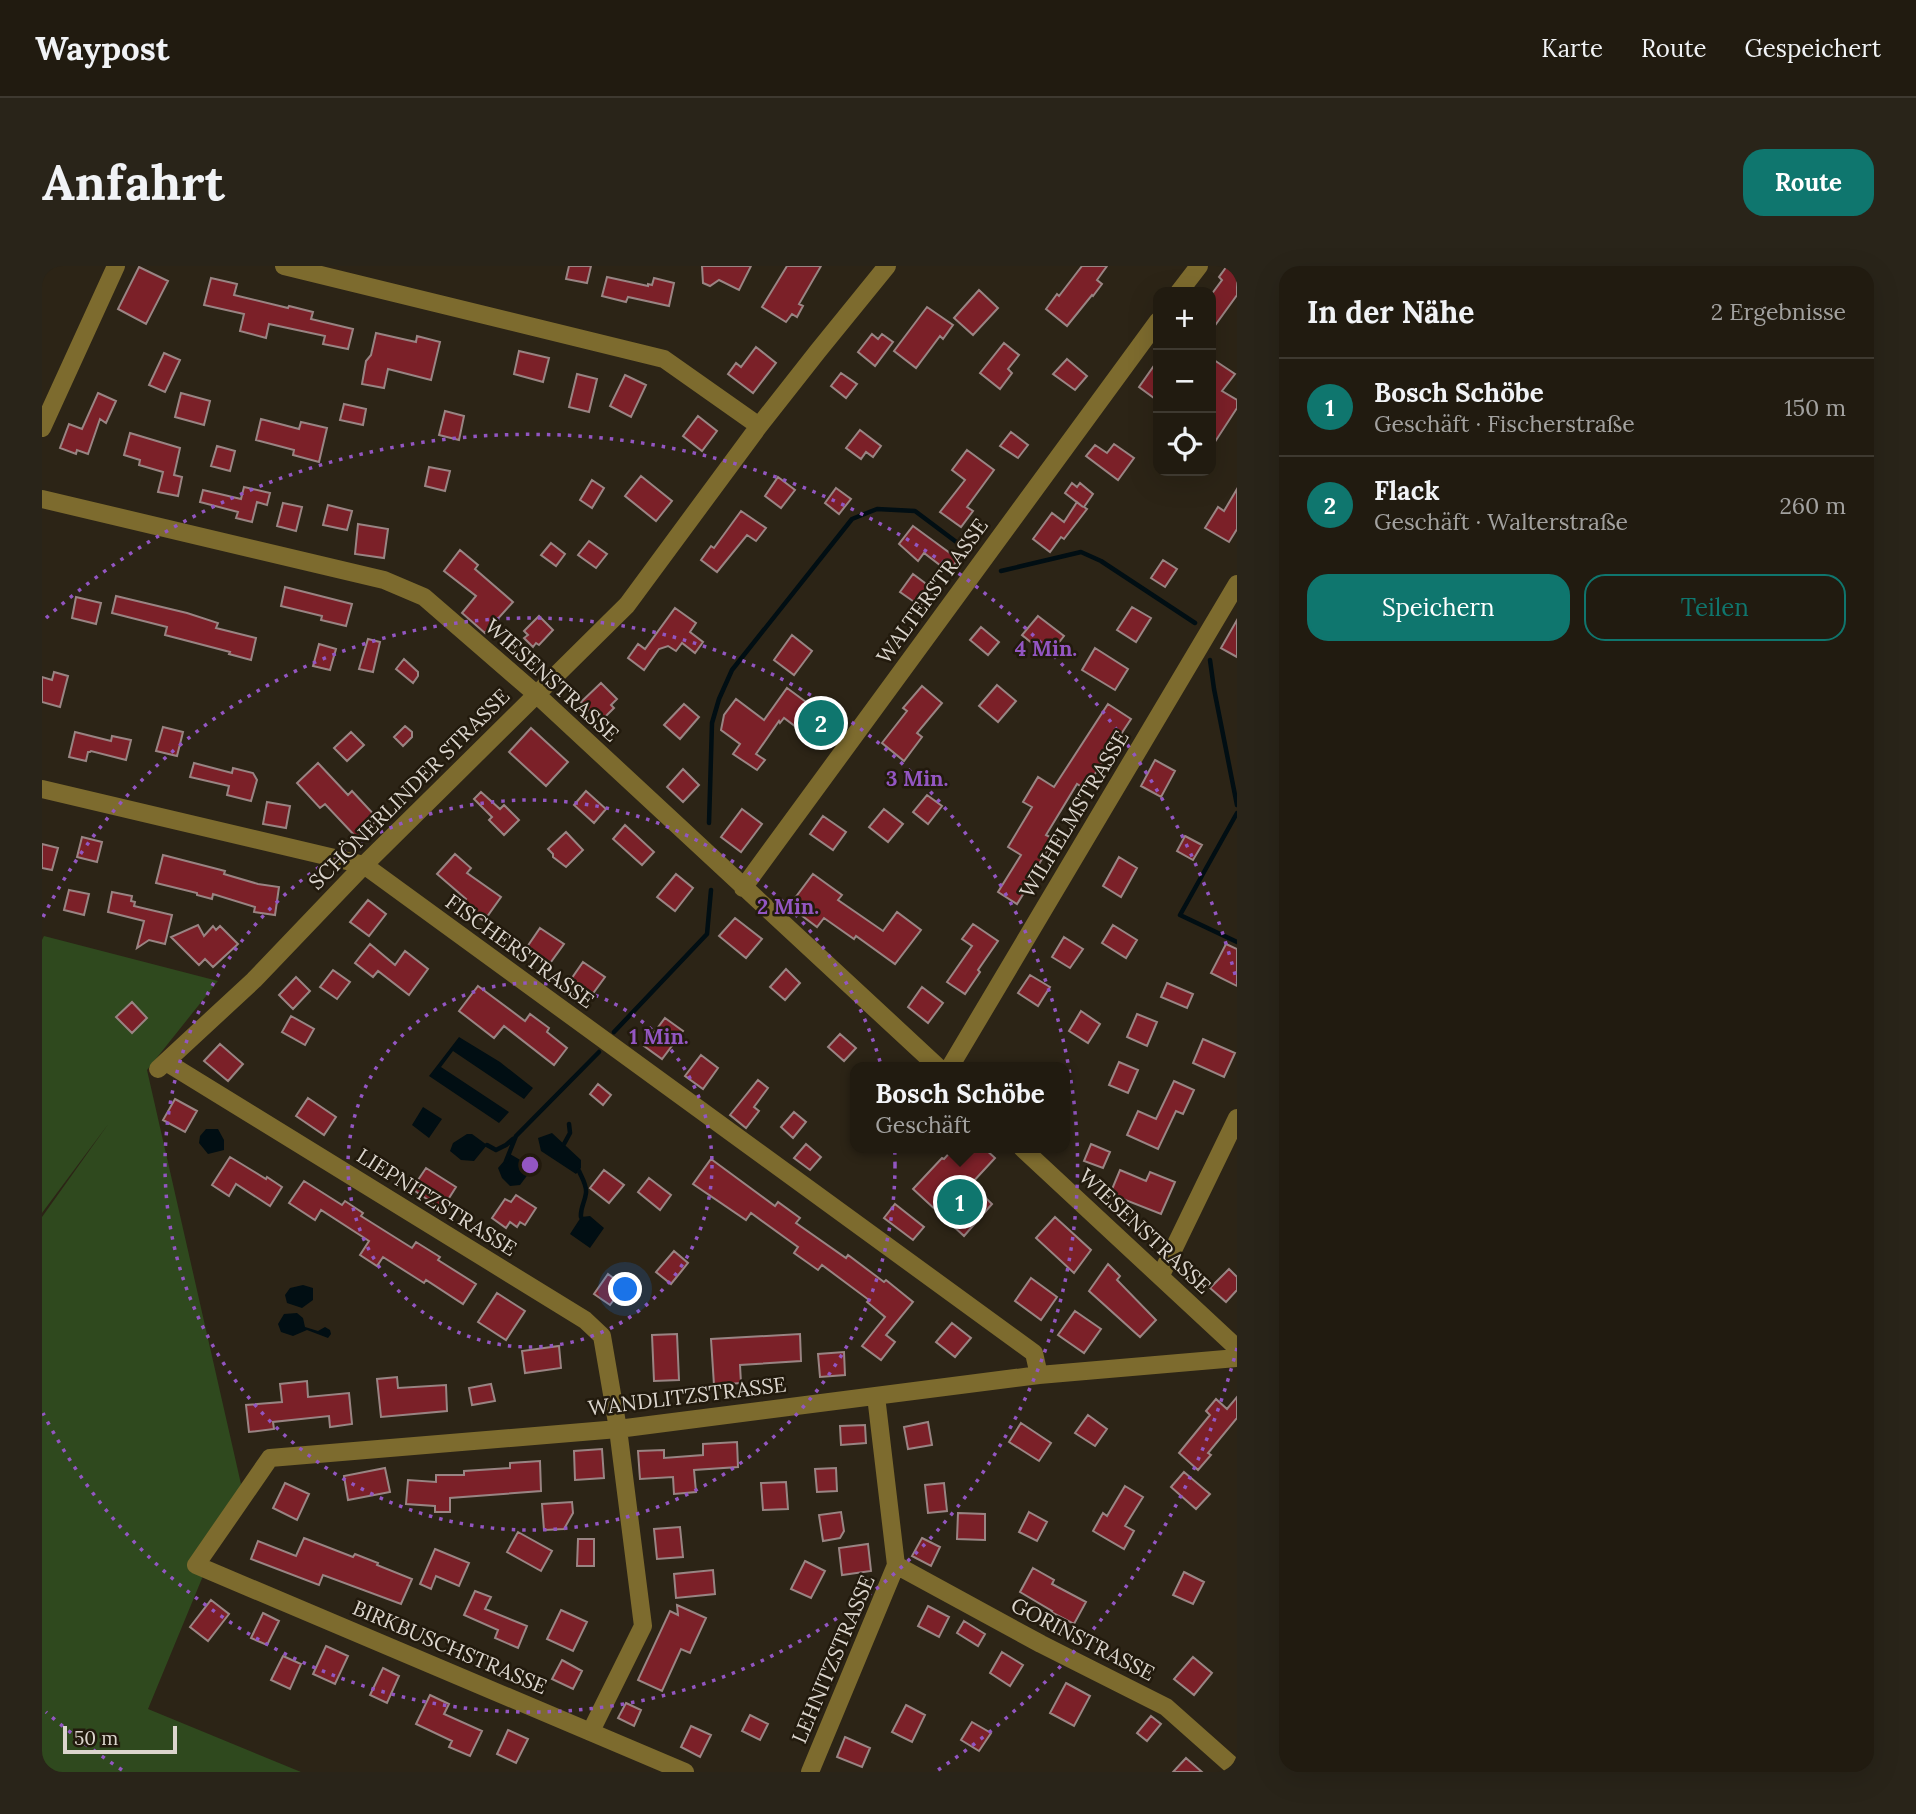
<!DOCTYPE html>
<html lang="de">
<meta charset="utf-8">
<style>
:root{--surface:#211b10;--page:#292419;--text:#f1f3f6;--muted:#a2a19f;--line:#3e3930;--accent:#0f766e}
body{margin:0;font-family:Lora,serif;background:var(--page);color:var(--text)}
.controls{position:absolute;right:21px;top:21px;display:grid;overflow:hidden;border-radius:14px;box-shadow:0 7px 28px #0002}
.controls button{width:63px;height:63px;display:grid;place-items:center;padding:0;border:0;border-bottom:2px solid var(--line);background:var(--surface);color:var(--text);font:35px sans-serif}
.scale{position:absolute;left:21px;bottom:18px;width:114px;box-sizing:border-box;padding-left:7px;border:4px solid #dbd5cd;border-top:0;font-size:19px;line-height:24px;white-space:nowrap;color:#dbd5cd;-webkit-text-stroke:5px #221a0d;paint-order:stroke}
.you{position:absolute;left:584px;top:1024px;width:24px;height:24px;margin:-18px;border:5px solid #fff;border-radius:50%;background:#1a73e8;box-shadow:0 0 0 10px #1a73e833}
.badge{display:grid;place-items:center;width:46px;height:46px;border-radius:50%;background:var(--accent);color:#fff;font-size:23px;font-weight:700}
.pin{position:absolute;translate:-50% -50%;border:4px solid #fff;box-shadow:0 2px 7px #0006}
.popup{position:absolute;left:808px;top:796px;width:220px;height:91px;box-sizing:border-box;display:grid;place-content:center;border-radius:14px;background:var(--surface);filter:drop-shadow(0 2px 5px #0005);font-size:23px;white-space:nowrap;color:var(--muted)}
.popup b{font-size:26px;color:var(--text)}
.popup::after{content:'';position:absolute;left:50%;top:100%;margin-left:-14px;border:14px solid transparent;border-top-color:var(--surface)}
.list{margin:0;padding:0;list-style:none}
h2{display:flex;justify-content:space-between;align-items:center;height:91px;margin:0;padding:0 28px;font-size:30px}
h2 small{font-size:23px;font-weight:400;color:var(--muted)}
.list li{display:grid;grid-template-columns:46px 1fr auto;gap:21px;align-items:center;box-sizing:border-box;height:98px;padding:0 28px;border-top:2px solid var(--line)}
.list b{display:block;font-size:26px;white-space:nowrap}
.list p{margin:0;font-size:23px;white-space:nowrap;color:var(--muted)}
.list em{font-size:23px;font-style:normal;color:var(--muted)}
.actions{display:flex;gap:14px;padding:21px 28px}
.actions a{flex:1;padding:16px 0;border:2px solid var(--accent);border-radius:21px;text-align:center;font-size:24px;color:var(--accent)}
.actions .main{background:var(--accent);color:#fff}
.icon{flex:none;width:38px;height:38px;fill:none;stroke:currentColor;stroke-width:2;stroke-linecap:round;stroke-linejoin:round}
.map{position:relative;flex:none;width:1195px;height:1506px;overflow:hidden;border-radius:21px}
header{display:flex;align-items:center;gap:42px;box-sizing:border-box;height:98px;padding:0 35px;background:var(--surface);border-bottom:2px solid var(--line)}
header strong{font-size:33px}
nav{display:flex;gap:38px;margin-inline-start:auto;font-size:24px}
.intro{display:flex;align-items:center;justify-content:space-between;box-sizing:border-box;height:168px;padding:0 42px}
h1{margin:0;font-size:49px}
.button{padding:18px 32px;border-radius:21px;background:var(--accent);color:#fff;font-size:24px;font-weight:700}
main{display:flex;gap:42px;padding:0 42px}
aside{flex:1;background:var(--surface);border-radius:21px;box-shadow:0 7px 28px #0002}
.map>svg:first-child{display:block}
.green{fill:#2f491e}
.water{fill:#010e13}
.lines{fill:none;stroke-linecap:round;stroke-linejoin:round}
.stream{stroke:#010e13;stroke-width:4.5}
.building{fill:#7b2028;stroke:#998483;stroke-width:2}
.minor{stroke:#7d6b2e;stroke-width:18}
.ring{fill:none;stroke:#9356c2;stroke-width:3.5;stroke-dasharray:3.5 7}
.labels{text-anchor:middle;dominant-baseline:central;stroke-width:5;stroke-linejoin:round;paint-order:stroke}
.street-label{font-size:21px;fill:#dbd5cd;stroke:#221a0d}
.centre{fill:#9356c2;stroke:#221a0d;stroke-width:3.5}
.ring-label{font-size:21px;text-anchor:middle;font-weight:bold;fill:#9356c2;stroke:#221a0d;stroke-width:5;stroke-linejoin:round;paint-order:stroke}
</style>
<header>
<strong>Waypost</strong>
<nav><a>Karte</a><a>Route</a><a>Gespeichert</a></nav>
</header>
<div class="intro"><h1>Anfahrt</h1><a class="button">Route</a></div>
<main>
<div class="map">
<svg width="1195" height="1506" viewBox="0 0 1195 1506">
<rect width="100%" height="100%" fill="#2c2416"/>
<path class="green" d="M2 670 176 715 105 804 199 1218 106 1443 259 1506H0V951L67 857 0 947V674Z"/>
<path class="water" d="M417 771 458 796 491 822 482 833 411 785 399 801 467 846 457 857 387 810Z
M381 841 400 853 387 872 370 859Z
M164 863H176L182 874V884L166 888 157 877 158 870Z
M510 867 539 894V902L534 908 499 885 496 872Z
M425 868H430L445 879 432 895 419 894 408 885 411 877Z
M468 888 480 895 487 907 478 919 468 920 460 912 456 902Z
M548 950 562 962 548 982 528 968 539 951Z
M261 1019 271 1022V1034L260 1042 245 1037 243 1029 248 1022Z
M255 1047 261 1052 263 1061 276 1065 283 1061 288 1064 289 1068 286 1072 265 1064 251 1070 239 1066 236 1058 242 1048Z"/>
<g class="lines">
<path class="stream" d="M959 305 1039 286 1059 295 1153 357
M1168 394 1172 423 1195 539
M1195 547 1138 649 1195 676
M667 557 670 457 677 433 690 404 810 253 835 243 873 245 921 281
M572 766 665 668 669 624
M522 878 528 867 527 858
M445 879 454 884 464 879 471 873
M464 895 474 870 557 786
M537 905C540 912 545 919 544 927 543 936 538 942 539 951"/>
</g>
<path class="building" d="M527 0H549L545 17 524 13Z
M660 0H709L697 24 677 14 668 20 661 17Z
M745 0H779L757 38 761 40 755 51 750 48 744 56 720 41Z
M1040 0H1065L1055 14 1060 18 1051 30 1050 29 1025 60 1004 43 1015 28 1017 30Z
M1185 0H1195V29L1169 65V29L1180 14 1177 11Z
M97 1 126 15 104 58 76 43Z
M565 11 606 20V18L610 19 612 12 632 17 627 40 586 31 584 36 560 30Z
M169 12 195 18 192 29 246 42 247 40 271 46 269 53 311 63 306 83 281 78 283 70 227 58 224 72 198 65 202 48 162 39Z
M937 24 956 42 931 69 912 52Z
M885 41 911 59 901 73 898 70 874 102 852 85Z
M334 67 374 76 375 70 398 76 389 114 346 103 342 122 320 118 324 95 329 89Z
M830 68 836 73 840 68 851 76 833 100 816 86Z
M962 77 977 89 966 103 970 107 958 123 938 107Z
M714 81 734 97 711 127 686 108 694 97 699 101Z
M477 85 507 92 501 116 472 108Z
M122 87 138 94 123 126 107 119Z
M1169 92 1193 108 1180 125 1195 134V142L1169 182Z
M1025 93 1045 110 1033 124 1011 108Z
M1116 94V135L1097 121Z
M799 107 815 118 804 132 789 120Z
M535 108 555 113 547 146 527 141Z
M583 109 604 119 589 151 568 140Z
M56 127 74 135 64 157 58 153 46 188 35 184 34 188 18 182 27 158 40 163Z
M139 127 168 135 162 159 133 151Z
M302 138 324 143 321 159 298 154Z
M403 145 422 150 417 174 397 169Z
M656 150 675 165 660 185 641 170Z
M219 153 257 163 259 156 285 162 277 196 251 189 252 184 214 174Z
M818 164 839 180 831 191 824 186 819 193 804 182Z
M969 166 986 179 976 192 958 180Z
M88 167 138 182 132 209 140 211 136 230 116 226 121 206 97 199 98 194 82 189Z
M1072 178 1092 192 1076 214 1044 190 1053 179 1065 187Z
M175 180 193 185 188 205 169 200Z
M925 184 952 204 925 241 931 245 919 261 898 246 923 214 910 204Z
M387 201 408 205 403 225 383 220Z
M599 210 630 235 614 255 583 230Z
M736 211 753 224 739 242 723 230Z
M550 214 562 222 550 242 538 234Z
M1030 217 1035 221 1038 217 1051 228 1042 241 1045 243 1022 273 1019 271 1008 286 991 273 1010 247 1022 256 1035 236 1041 241 1023 227Z
M202 221 228 227 225 239 215 236 210 256 194 252 196 246 158 236 161 224 199 233Z
M794 222 809 233 797 248 783 237Z
M1195 223V263L1187 276 1163 262 1176 241 1182 245Z
M241 237 260 241 254 265 235 260Z
M286 239 310 245 305 264 281 259Z
M699 245 724 262 714 275 705 269 675 306 659 294 669 280 672 282Z
M316 258 346 263 342 292 313 288Z
M871 260 916 293 907 306 882 287 876 295 857 278Z
M547 275 565 288 554 302 536 289Z
M509 277 523 288 514 300 499 289Z
M418 284 436 299 433 303 471 336 443 367 420 347 434 330 402 305Z
M1121 294 1135 303 1123 321 1109 312Z
M871 308 891 323 878 340 858 326Z
M243 321 310 338 304 360 279 354 280 350 239 340Z
M74 330 145 347 176 357 174 362 214 372 209 394 187 388 188 386 123 369 125 361 70 347Z
M34 331 59 337 54 358 30 352Z
M1090 341 1109 352 1094 376 1075 364Z
M633 342 654 357 648 366 661 376 653 387 640 377 634 385 626 380 617 383 602 404 586 392 596 378 603 383Z
M497 350 511 364 497 379 494 377 491 381 482 372 486 369 482 365Z
M996 350 1022 370 1006 390 980 369Z
M1195 354V391L1179 382Z
M939 361 957 376 946 389 928 374Z
M750 369 770 385 752 409 732 394Z
M326 373 338 376 331 406 317 403Z
M277 378 294 383 288 404 271 400Z
M1053 382 1086 403 1073 424 1040 404Z
M362 393 376 406V410L371 417 354 403Z
M12 406 26 410 18 441 0 436V411L10 414Z
M559 417 575 433 569 439 572 442 562 452 558 449 554 452 539 436Z
M955 419 974 435 956 456 937 440Z
M880 420 900 437 875 467 880 471 862 495 840 477 865 445 861 442Z
M745 422 775 444 776 442 791 454 774 476 742 452 738 457 737 455 714 488 723 494 715 504 691 488 698 478 679 464 682 449 694 433 722 454Z
M642 438 657 451 638 473 622 459Z
M1066 438 1089 453 1043 523 1035 518 1004 569 1012 573 988 613 990 614 975 638 956 626 979 589 966 581 990 541 981 536 996 511 1012 521Z
M363 460 370 466V471L361 480 352 471Z
M121 461 141 466 135 490 114 485Z
M489 462 526 496 504 520 467 486Z
M33 466 69 475 70 470 89 474 84 494 49 485 48 486H46L44 495 27 491Z
M309 466 322 479 305 495 292 482Z
M1113 494 1133 505 1119 531 1099 520Z
M152 497 190 507 191 502 211 507 215 514 209 535 185 529 187 520 148 511Z
M276 497 306 529 310 525 336 553 315 572 283 538 278 542 255 517Z
M641 503 657 519 641 536 625 521Z
M544 525 564 543 552 557 532 539Z
M439 526 458 543 462 539 477 554 462 569 447 554 450 551 432 533Z
M885 529 900 540 886 558 871 546Z
M225 536 248 540 244 562 221 558Z
M700 543 720 558 699 586 679 571Z
M842 543 861 558 846 576 827 561Z
M781 550 804 566 791 584 768 568Z
M583 559 612 586 600 599 571 573Z
M524 566 541 584 524 601 511 591V588L506 583Z
M1143 570 1160 579 1151 594 1135 585Z
M40 571 60 576 55 596 35 591Z
M0 578 16 582 10 604 0 602Z
M413 588 429 602 425 607 459 631 442 655 420 639 424 633 395 608Z
M121 589 183 605 182 608 216 618 237 621 233 649 212 646 213 641 171 628 170 633 155 629V627L114 617Z
M1077 591 1095 602 1079 631 1061 620Z
M634 608 651 622 633 645 615 631Z
M771 608 800 629 796 634 841 665 855 646 879 664 853 698 814 670 812 673 782 652 775 661 747 640Z
M27 624 47 628 42 649 22 644Z
M70 626 90 630 89 635 93 636 92 640 130 649 123 678 107 674 95 682 102 655 66 646Z
M326 634 344 648 327 670 308 656Z
M693 652 720 673 704 692 677 670Z
M931 658 956 675 936 704 938 706 923 728 905 716 930 680 920 673Z
M156 659 162 670 171 660 174 664 178 660 196 678 171 701 163 693 157 699 129 671Z
M1071 659 1095 674 1084 692 1060 677Z
M498 662 522 678 506 700 483 684Z
M1022 671 1041 683 1028 702 1010 691Z
M328 678 353 699 363 685 386 703 367 729 336 705 331 711 313 697Z
M1184 678 1195 683V720L1169 707Z
M541 696 563 711 544 737 523 722Z
M744 703 758 717 743 734 728 721Z
M291 704 308 716 295 733 278 721Z
M988 709 1008 721 996 740 976 727Z
M254 711 268 725 251 743 237 729Z
M1125 717 1151 728 1145 742 1119 731Z
M436 720 483 755 488 748 507 762 505 766 525 782 512 799 462 760 452 772 417 745Z
M880 721 901 737 886 757 866 741Z
M90 736 105 752 90 767 74 751Z
M1039 745 1058 758 1046 777 1027 765Z
M1095 748 1115 756 1105 780 1085 771Z
M249 750 272 763 263 779 240 766Z
M623 752 641 765 620 793 602 780Z
M798 768 814 782 802 795 786 781Z
M1161 773 1193 787 1182 811 1151 797Z
M178 778 201 798 186 815 162 795Z
M659 789 676 802 661 823 643 810Z
M1077 796 1096 804 1086 827 1067 819Z
M716 814 726 822 712 841 717 845 704 862 688 849Z
M1132 815 1152 824 1141 848 1134 845 1116 883 1085 869 1096 845 1114 853Z
M556 818 569 829 561 839 548 828Z
M266 832 294 851 282 869 254 850Z
M133 833 155 845 143 866 121 854Z
M752 846 764 856 751 872 739 861Z
M764 878 779 891 768 904 752 892Z
M1049 878 1068 886 1061 902 1042 895Z
M912 882H942L953 892 929 918 950 938 922 970 871 923 900 892 902 893Z
M188 891 224 913 225 911 240 921 228 940 194 918 187 930 170 919Z
M669 893 733 940 736 936 758 952 754 957 804 992 806 989 842 1016 844 1014 871 1036 844 1069 853 1076 839 1094 820 1080 843 1051 825 1036 827 1034 780 999 776 1004 752 987 756 981 709 947 704 954 651 918Z
M384 902 414 921 400 943 370 923Z
M562 904 582 919 567 937 548 922Z
M1078 904 1104 915 1108 906 1133 916 1119 948 1068 928Z
M607 912 629 929 618 944 596 926Z
M262 915 300 939 303 935 321 947 319 950 370 982 374 976 398 991 396 994 434 1018 421 1038 384 1014 382 1017 341 991 335 1000 318 989 327 975 279 944 273 954 247 937Z
M474 929 494 942 483 959 478 956 475 961 468 956 464 962 450 952 463 933 469 936Z
M853 938 882 961 871 974 842 952Z
M1013 951 1049 984 1032 1007 994 972Z
M632 985 646 997 629 1018 614 1006Z
M1066 998 1078 1010 1075 1014 1114 1054 1098 1071 1047 1025Z
M1187 1003 1195 1011V1024L1184 1036 1168 1022Z
M566 1008 582 1020 568 1039 552 1028Z
M989 1012 1015 1031 999 1054 973 1035Z
M455 1027 483 1045 464 1074 436 1056Z
M1033 1045 1059 1063 1042 1087 1016 1069Z
M910 1057 929 1072 913 1091 894 1076Z
M635 1068 637 1114 612 1115 610 1069Z
M758 1068 759 1095 698 1099 699 1117 672 1119 669 1073Z
M517 1080 519 1102 483 1107 480 1085Z
M802 1086 803 1109 778 1111 776 1088Z
M355 1111 356 1122 404 1119 405 1145 339 1151 335 1113Z
M265 1115 266 1131 307 1127 310 1158 288 1161 287 1150 231 1156 232 1163 207 1166 204 1139 240 1136 238 1118Z
M449 1118 453 1135 430 1139 427 1122Z
M1195 1131V1152L1166 1187 1169 1189 1156 1204 1137 1187 1168 1149 1164 1145 1174 1133 1185 1143Z
M1046 1149 1065 1163 1053 1180 1033 1167Z
M886 1156 890 1179 866 1183 862 1161Z
M979 1157 1009 1177 997 1195 967 1176Z
M823 1159 824 1177 799 1179 798 1160Z
M695 1176 696 1201 652 1204 654 1226 632 1228 631 1211 598 1213 596 1185 622 1184V1192L661 1189V1178Z
M560 1183 562 1212 533 1214 532 1185Z
M498 1195 499 1225 408 1232V1246H393V1240L364 1238 366 1214 394 1216V1209H422V1205L468 1202V1197Z
M343 1202 348 1226 306 1234 302 1210Z
M794 1202 795 1225 775 1226 773 1203Z
M1142 1206 1168 1228 1154 1243 1129 1221Z
M744 1216 746 1243 721 1244 719 1217Z
M243 1217 267 1228 255 1254 231 1242Z
M902 1217 905 1245 886 1247 883 1219Z
M1083 1220 1101 1231 1083 1260 1092 1265 1082 1283 1051 1265 1061 1247 1065 1250Z
M530 1236 531 1247 522 1263 502 1264 500 1238Z
M799 1246 802 1265 798 1272 781 1275 777 1249Z
M987 1246 1005 1256 995 1275 977 1266Z
M916 1247 943 1248V1274L915 1273Z
M638 1261 641 1291 615 1293 612 1263Z
M476 1266 510 1285 499 1305 465 1286Z
M262 1272 311 1291 313 1288 336 1297 335 1299 370 1313 359 1338 281 1309 277 1319 209 1293 216 1275 254 1290Z
M880 1272 898 1281 889 1300 870 1290Z
M536 1273H552V1300H535Z
M826 1278 829 1305 800 1309 797 1282Z
M393 1283 427 1297 417 1320 394 1310 389 1323 378 1318Z
M763 1295 783 1305 769 1332 749 1323Z
M991 1302 1012 1314 1010 1318 1044 1336 1032 1358 1009 1346 1010 1345 978 1326Z
M671 1304 673 1328 634 1332 632 1308Z
M1142 1306 1162 1316 1151 1338 1131 1329Z
M433 1325 449 1331 443 1343 485 1360 476 1382 453 1372 456 1364 422 1349Z
M169 1334 187 1348 166 1375 148 1361Z
M635 1339 664 1352 648 1387 639 1383 620 1425 596 1414 628 1345 636 1349Z
M886 1340 907 1351 897 1371 876 1360Z
M519 1344 545 1356 531 1385 505 1373Z
M221 1347 237 1355 225 1379 209 1372Z
M922 1355 943 1368 936 1380 915 1367Z
M284 1380 306 1390 293 1418 271 1408Z
M960 1386 981 1399 968 1420 948 1407Z
M241 1390 259 1398 248 1423 229 1414Z
M1151 1391 1170 1407 1152 1429 1132 1413Z
M520 1394 540 1405 531 1423 510 1413Z
M341 1402 357 1410 345 1437 328 1429Z
M1024 1417 1048 1430 1032 1460 1008 1447Z
M388 1429 407 1438 402 1448 440 1465 428 1490 407 1481 410 1475 374 1458Z
M584 1437 599 1444 592 1460 576 1452Z
M864 1439 883 1449 870 1476 850 1466Z
M708 1449 726 1458 718 1474 700 1465Z
M1109 1450 1119 1458 1105 1475 1095 1467Z
M930 1456 949 1467 937 1485 919 1474Z
M649 1460 669 1469 658 1491 639 1481Z
M466 1464 486 1473 474 1497 455 1488Z
M803 1471 828 1482 820 1501 795 1491Z
M1144 1492 1160 1506H1131Z"/>
<g class="lines">
<path class="minor" d="M242 0 622 93 717 160
M1137 26 1157 0
M0 162 74 0
M0 233 342 314 382 331 494 428 896 801
M0 523 322 599 992 1087 997 1109
M701 622 1116 55
M124 796 543 1054 560 1070 576 1163 601 1360 549 1465
M908 801 1195 318
M116 803 212 714 322 599 585 339 717 160 776 85 845 0
M980 882 1195 1082
M1119 1009 1195 852
M854 1299 999 1378 1124 1441 1195 1504
M643 1506 154 1299 228 1192 576 1163 997 1109 1195 1092
M768 1506 854 1299 834 1130"/>
</g>
<g class="ring">
<circle cx="488" cy="899" r="182"/>
<circle cx="488" cy="899" r="365"/>
<path d="M1 651A547 547 0 1 1 1 1147"/>
<path d="M1195 1082A730 730 0 0 1 896 1504M80 1504A730 730 0 0 1 4 1446M4 352A730 730 0 0 1 1195 716"/>
</g>
<g class="labels">
<g class="street-label">
<text transform="translate(890 325) rotate(-54)">WALTERSTRASSE</text>
<text transform="translate(510 414) rotate(42)">WIESENSTRASSE</text>
<text transform="translate(367 523) rotate(-45)">SCHÖNERLINDER STRASSE</text>
<text transform="translate(1032 548) rotate(-59)">WILHELMSTRASSE</text>
<text transform="translate(478 685) rotate(36)">FISCHERSTRASSE</text>
<text transform="translate(395 936) rotate(32)">LIEPNITZSTRASSE</text>
<text transform="translate(1103 965) rotate(43)">WIESENSTRASSE</text>
<text transform="translate(645 1130) rotate(-7)">WANDLITZSTRASSE</text>
<text transform="translate(1041 1373) rotate(27)">GORINSTRASSE</text>
<text transform="translate(408 1381) rotate(23)">BIRKBUSCHSTRASSE</text>
<text transform="translate(791 1393) rotate(-67)">LEHNITZSTRASSE</text>
</g>
</g>
<circle cx="488" cy="899" r="10" class="centre"/>
<g class="ring-label">
<text x="1004" y="390">4 Min.</text>
<text x="875" y="520">3 Min.</text>
<text x="746" y="648">2 Min.</text>
<text x="617" y="778">1 Min.</text>
</g>
</svg>
<div class="controls">
<button>+</button>
<button>−</button>
<button><svg class="icon" aria-label="locate" viewBox="0 0 24 24"><circle cx="12" cy="12" r="6"/><path d="M12 2v4M12 18v4M2 12h4M18 12h4"/></svg></button>
</div>
<div class="scale">50 m</div>
<div class="you"></div>
<div class="pin badge" style="left:918px;top:936px">1</div>
<div class="popup"><b>Bosch Schöbe</b>Geschäft</div>
<div class="pin badge" style="left:779px;top:457px">2</div>
</div>
<aside>
<h2>In der Nähe<small>2 Ergebnisse</small></h2>
<ul class="list">
<li><span class="badge">1</span><div><b>Bosch Schöbe</b><p>Geschäft · Fischerstraße</p></div><em>150 m</em></li>
<li><span class="badge">2</span><div><b>Flack</b><p>Geschäft · Walterstraße</p></div><em>260 m</em></li>
</ul>
<div class="actions"><a class="main">Speichern</a><a>Teilen</a></div>
</aside>
</main>
